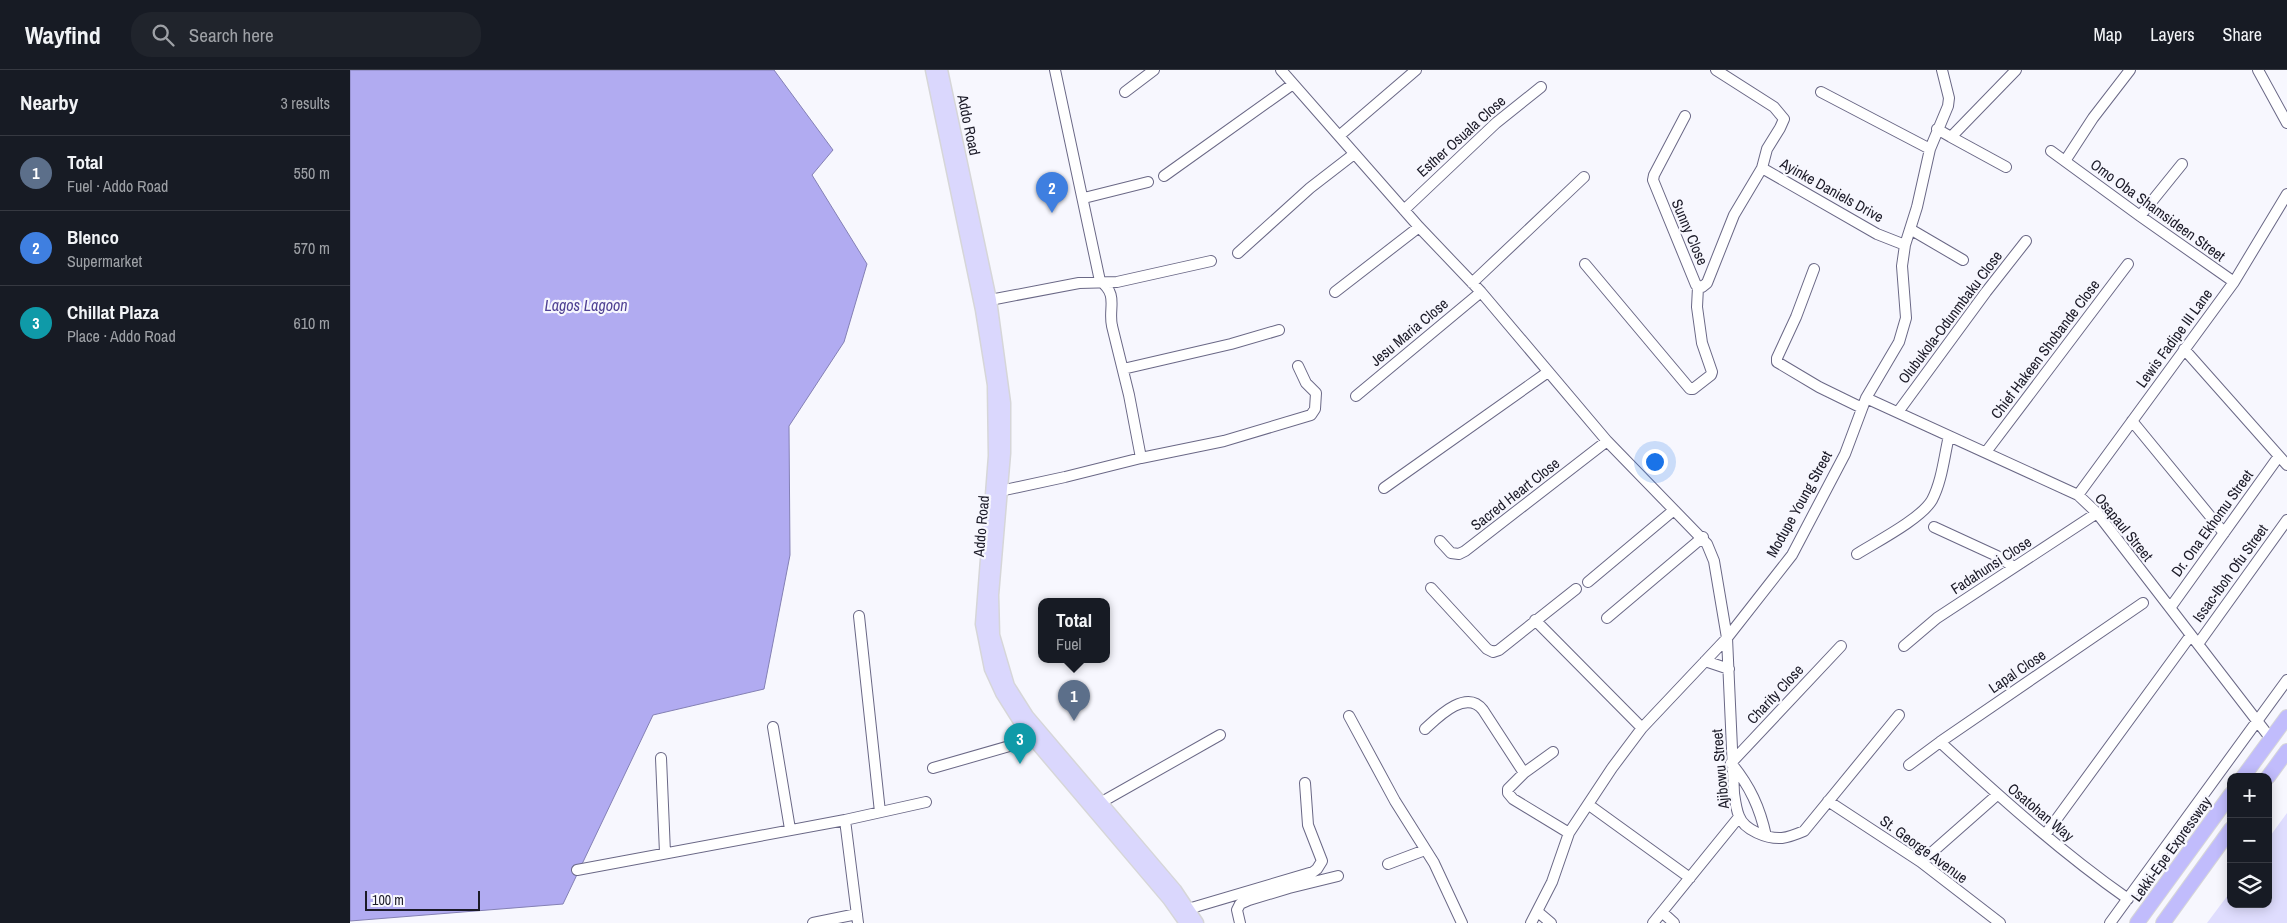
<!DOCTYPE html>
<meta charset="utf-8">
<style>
:root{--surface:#171b24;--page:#20242c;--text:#f1f3f6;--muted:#9ea1a6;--line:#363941;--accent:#d93025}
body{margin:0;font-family:"Archivo Narrow",sans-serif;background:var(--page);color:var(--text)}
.controls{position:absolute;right:15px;bottom:15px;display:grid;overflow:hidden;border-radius:10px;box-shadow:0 2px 12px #0003}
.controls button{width:45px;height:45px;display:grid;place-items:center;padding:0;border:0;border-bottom:1px solid var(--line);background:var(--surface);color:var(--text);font:25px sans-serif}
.scale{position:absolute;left:15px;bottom:12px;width:115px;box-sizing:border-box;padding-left:5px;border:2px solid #1b1a27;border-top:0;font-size:14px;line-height:18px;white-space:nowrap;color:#1b1a27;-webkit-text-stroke:4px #f7f7fe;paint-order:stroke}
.you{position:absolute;left:1304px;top:391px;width:18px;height:18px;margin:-12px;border:4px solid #fff;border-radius:50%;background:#1a73e8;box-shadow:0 0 0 8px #1a73e833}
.badge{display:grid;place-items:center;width:32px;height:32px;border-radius:50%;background:var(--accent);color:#fff;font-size:16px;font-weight:700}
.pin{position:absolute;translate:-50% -41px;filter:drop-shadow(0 1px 2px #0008)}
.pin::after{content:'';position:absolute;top:26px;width:18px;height:15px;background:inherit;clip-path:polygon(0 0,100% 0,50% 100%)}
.popup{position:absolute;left:688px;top:528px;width:72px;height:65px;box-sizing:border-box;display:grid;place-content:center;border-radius:10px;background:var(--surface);filter:drop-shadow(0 1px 4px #0005);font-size:16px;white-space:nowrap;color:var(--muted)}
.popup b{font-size:19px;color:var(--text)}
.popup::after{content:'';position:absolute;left:50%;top:100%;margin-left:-10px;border:10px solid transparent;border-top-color:var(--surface)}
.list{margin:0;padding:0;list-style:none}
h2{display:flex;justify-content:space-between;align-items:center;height:65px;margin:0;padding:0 20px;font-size:21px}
h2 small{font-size:16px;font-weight:400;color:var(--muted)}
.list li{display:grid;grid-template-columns:32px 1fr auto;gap:15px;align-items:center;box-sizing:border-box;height:75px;padding:0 20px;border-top:1px solid var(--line)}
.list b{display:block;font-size:19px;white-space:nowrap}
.list p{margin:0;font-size:16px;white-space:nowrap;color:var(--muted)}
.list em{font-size:16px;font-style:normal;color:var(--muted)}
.icon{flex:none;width:28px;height:28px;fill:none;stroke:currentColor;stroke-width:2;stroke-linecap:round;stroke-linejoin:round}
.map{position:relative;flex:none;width:1937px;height:853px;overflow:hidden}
header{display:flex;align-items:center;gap:30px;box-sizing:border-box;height:70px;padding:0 25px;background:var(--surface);border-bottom:1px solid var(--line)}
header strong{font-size:24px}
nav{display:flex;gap:28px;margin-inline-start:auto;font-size:18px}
.search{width:350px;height:45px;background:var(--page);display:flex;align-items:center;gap:12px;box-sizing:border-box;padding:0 18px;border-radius:20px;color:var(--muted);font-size:19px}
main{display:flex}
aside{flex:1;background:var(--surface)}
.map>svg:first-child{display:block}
.green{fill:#dfddfe}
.water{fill:#b1abf1;stroke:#8480b4}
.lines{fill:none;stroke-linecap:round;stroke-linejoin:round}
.minor-casing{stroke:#6a6886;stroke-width:12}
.major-casing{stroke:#d6d6d8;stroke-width:15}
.highway-casing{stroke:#d6d6d8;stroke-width:16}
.minor{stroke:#fff;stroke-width:10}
.major{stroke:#dad7fd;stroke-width:12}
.highway{stroke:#c1bcfc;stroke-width:14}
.labels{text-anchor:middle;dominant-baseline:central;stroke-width:4.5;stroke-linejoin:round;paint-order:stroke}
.street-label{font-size:15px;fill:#1b1a27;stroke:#f7f7fe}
.water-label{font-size:16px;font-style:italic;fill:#4f4193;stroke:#f7f7fe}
</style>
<header>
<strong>Wayfind</strong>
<div class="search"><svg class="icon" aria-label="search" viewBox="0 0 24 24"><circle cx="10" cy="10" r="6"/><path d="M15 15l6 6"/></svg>Search here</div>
<nav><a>Map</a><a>Layers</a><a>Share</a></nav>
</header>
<main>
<aside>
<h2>Nearby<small>3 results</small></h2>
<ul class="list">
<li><span class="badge" style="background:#5c6f8a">1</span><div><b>Total</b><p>Fuel · Addo Road</p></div><em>550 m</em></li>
<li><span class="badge" style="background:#3f7fe0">2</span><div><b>Blenco</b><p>Supermarket</p></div><em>570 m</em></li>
<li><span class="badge" style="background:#0f9aa8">3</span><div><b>Chillat Plaza</b><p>Place · Addo Road</p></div><em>610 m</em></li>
</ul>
</aside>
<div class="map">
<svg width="1937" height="853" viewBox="0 0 1937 853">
<rect width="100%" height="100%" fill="#f7f7fe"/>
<path class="green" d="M1937 743V853H1857L1881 821V834H1918V769Z"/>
<path class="water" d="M0 0H424L483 80 462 105 517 194 494 272 439 356 440 485 414 619 303 645 213 834 0 851Z"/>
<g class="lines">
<g class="minor-casing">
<path id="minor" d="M705 0 750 211C769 225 758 238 762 256L779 325 791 388
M931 0 1069 157 1131 222 1257 371 1357 474 1364 491 1377 568 1384 723C1385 730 1386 739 1389 746 1394 760 1417 769 1432 768 1440 767 1447 764 1454 761L1549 645
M1908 0 1937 53
M775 22 804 0
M1471 22 1580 79
M1335 46 1304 105 1303 110 1346 215 1352 217 1357 213 1384 145 1412 98 1417 79 1430 58 1434 49 1424 37 1366 0
M1587 59 1601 67 1666 0
M989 66 1066 0
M1601 67 1656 97
M1701 81 1790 146 1884 212
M1715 91 1743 48 1780 0
M1412 98 1527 164 1555 175
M814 106 943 14
M734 128 798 112
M1054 140 1146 53 1191 17
M1790 146 1832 94
M1560 159 1613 190
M888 183 960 118 1004 84
M1235 194 1340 319H1343L1361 305 1362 302 1352 273 1347 237 1348 217
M1464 199 1446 247 1427 288V292L1469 317 1512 338
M1122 213 1234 107
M985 222 1069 157
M640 230 729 213 767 212 861 191
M1834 279 1937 395
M773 299 881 274 929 260
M1006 326 1131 222
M1516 328 1728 425 1747 443 1921 669
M1548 342 1636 222 1676 171
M1782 351 1874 463
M1636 382 1778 194
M1034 418 1198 302
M650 421 715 407 791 388 874 371 961 345 965 339 966 323 956 313 948 296
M1728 425 1884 212 1937 124
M1584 457 1647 486 1664 497
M1090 471 1101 483 1109 484 1115 481 1257 371
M1507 484C1526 472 1571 449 1582 430 1592 411 1594 387 1599 366
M1238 512 1324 440
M1081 518 1137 579 1143 582 1149 580 1226 519
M1820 538 1929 386
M509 546 530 742
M1257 548 1353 467
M1185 550 1292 658
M1848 574 1937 450
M1554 576 1587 548 1747 443
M1355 591 1379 599
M999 646 1045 731 1084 793 1112 853
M423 657 440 759
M1075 659C1087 648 1116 618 1133 640L1174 703
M1590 672C1650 727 1711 782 1778 829
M1203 682 1174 703 1158 719V723L1163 729 1219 763
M311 688 315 783
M1559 695 1590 672 1793 533
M583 698 684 669
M1478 731 1571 792 1650 853
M750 733 870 665
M1239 735 1340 808
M495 750 576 732
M1695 765 1841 565
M1416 766C1410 738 1400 716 1381 693L1491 576
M1571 792 1647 725
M1038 794 1075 780
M227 800 495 750 508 853
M838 839 963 802 967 799 972 791 958 755 955 713
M1188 842 1201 853
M1312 842 1324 853
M463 853 507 844
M890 853 887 840 890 834 899 830 939 818 988 806
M1181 853 1202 812 1219 763 1262 698 1292 658 1377 568 1442 485 1495 384 1516 328 1549 272 1556 248 1552 196 1555 175 1567 137 1580 79 1598 36 1599 28 1592 0
M1303 853 1389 747
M1760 853 1937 610"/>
</g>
<g class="major-casing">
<path id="major" d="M582 0 632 240 644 315 645 386 632 554 641 599 652 623 674 658 819 829 836 853
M591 0 640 230 654 333V383L642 525 643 565 658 616 677 646 825 820 847 853"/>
</g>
<g class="highway-casing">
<path id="highway" d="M1893 707 1937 647
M1918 707 1937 681
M1787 853 1881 724
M1813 853 1881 759"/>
</g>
<use href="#minor" class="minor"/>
<use href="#major" class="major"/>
<use href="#highway" class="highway"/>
</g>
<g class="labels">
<g class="street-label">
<text transform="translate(619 55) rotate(78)">Addo Road</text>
<text transform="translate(1111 66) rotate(-42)">Esther Osuala Close</text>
<text transform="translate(1482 120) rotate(29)">Ayinke Daniels Drive</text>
<text transform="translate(1808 140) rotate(36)">Omo Oba Shamsideen Street</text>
<text transform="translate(1340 162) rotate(67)">Sunny Close</text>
<text transform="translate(1600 247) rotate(-53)">Olubukola-Odunmbaku Close</text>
<text transform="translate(1059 262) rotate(-40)">Jesu Maria Close</text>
<text transform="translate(1824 268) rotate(-54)">Lewis Fadipe III Lane</text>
<text transform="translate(1695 279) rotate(-53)">Chief Hakeen Shobande Close</text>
<text transform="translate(1165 424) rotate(-38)">Sacred Heart Close</text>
<text transform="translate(1449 434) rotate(-61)">Modupe Young Street</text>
<text transform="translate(1862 453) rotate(-54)">Dr. Ona Ekhomu Street</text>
<text transform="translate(631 456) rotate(-85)">Addo Road</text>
<text transform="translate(1774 457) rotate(51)">Osapaul Street</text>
<text transform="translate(1641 495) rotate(-33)">Fadahunsi Close</text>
<text transform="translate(1880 503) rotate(-54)">Issac-Iboh Ofu Street</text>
<text transform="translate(1667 601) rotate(-34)">Lapal Close</text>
<text transform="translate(1425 624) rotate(-47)">Charity Close</text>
<text transform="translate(1370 699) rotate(-95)">Ajibowu Street</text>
<text transform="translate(1691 742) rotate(40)">Osatohan Way</text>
<text transform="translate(1574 779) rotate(36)">St. George Avenue</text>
<text transform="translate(1821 779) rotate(-54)">Lekki-Epe Expressway</text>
</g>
<g class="water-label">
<text x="236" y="235">Lagos Lagoon</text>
</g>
</g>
</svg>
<div class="controls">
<button>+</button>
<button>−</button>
<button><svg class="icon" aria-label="layers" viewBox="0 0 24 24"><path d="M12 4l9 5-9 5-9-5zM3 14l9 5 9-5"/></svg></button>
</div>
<div class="scale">100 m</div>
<div class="you"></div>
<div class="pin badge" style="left:724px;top:651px;background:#5c6f8a">1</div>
<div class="popup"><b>Total</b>Fuel</div>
<div class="pin badge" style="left:702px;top:143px;background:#3f7fe0">2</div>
<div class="pin badge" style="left:670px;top:694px;background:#0f9aa8">3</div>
</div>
</main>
